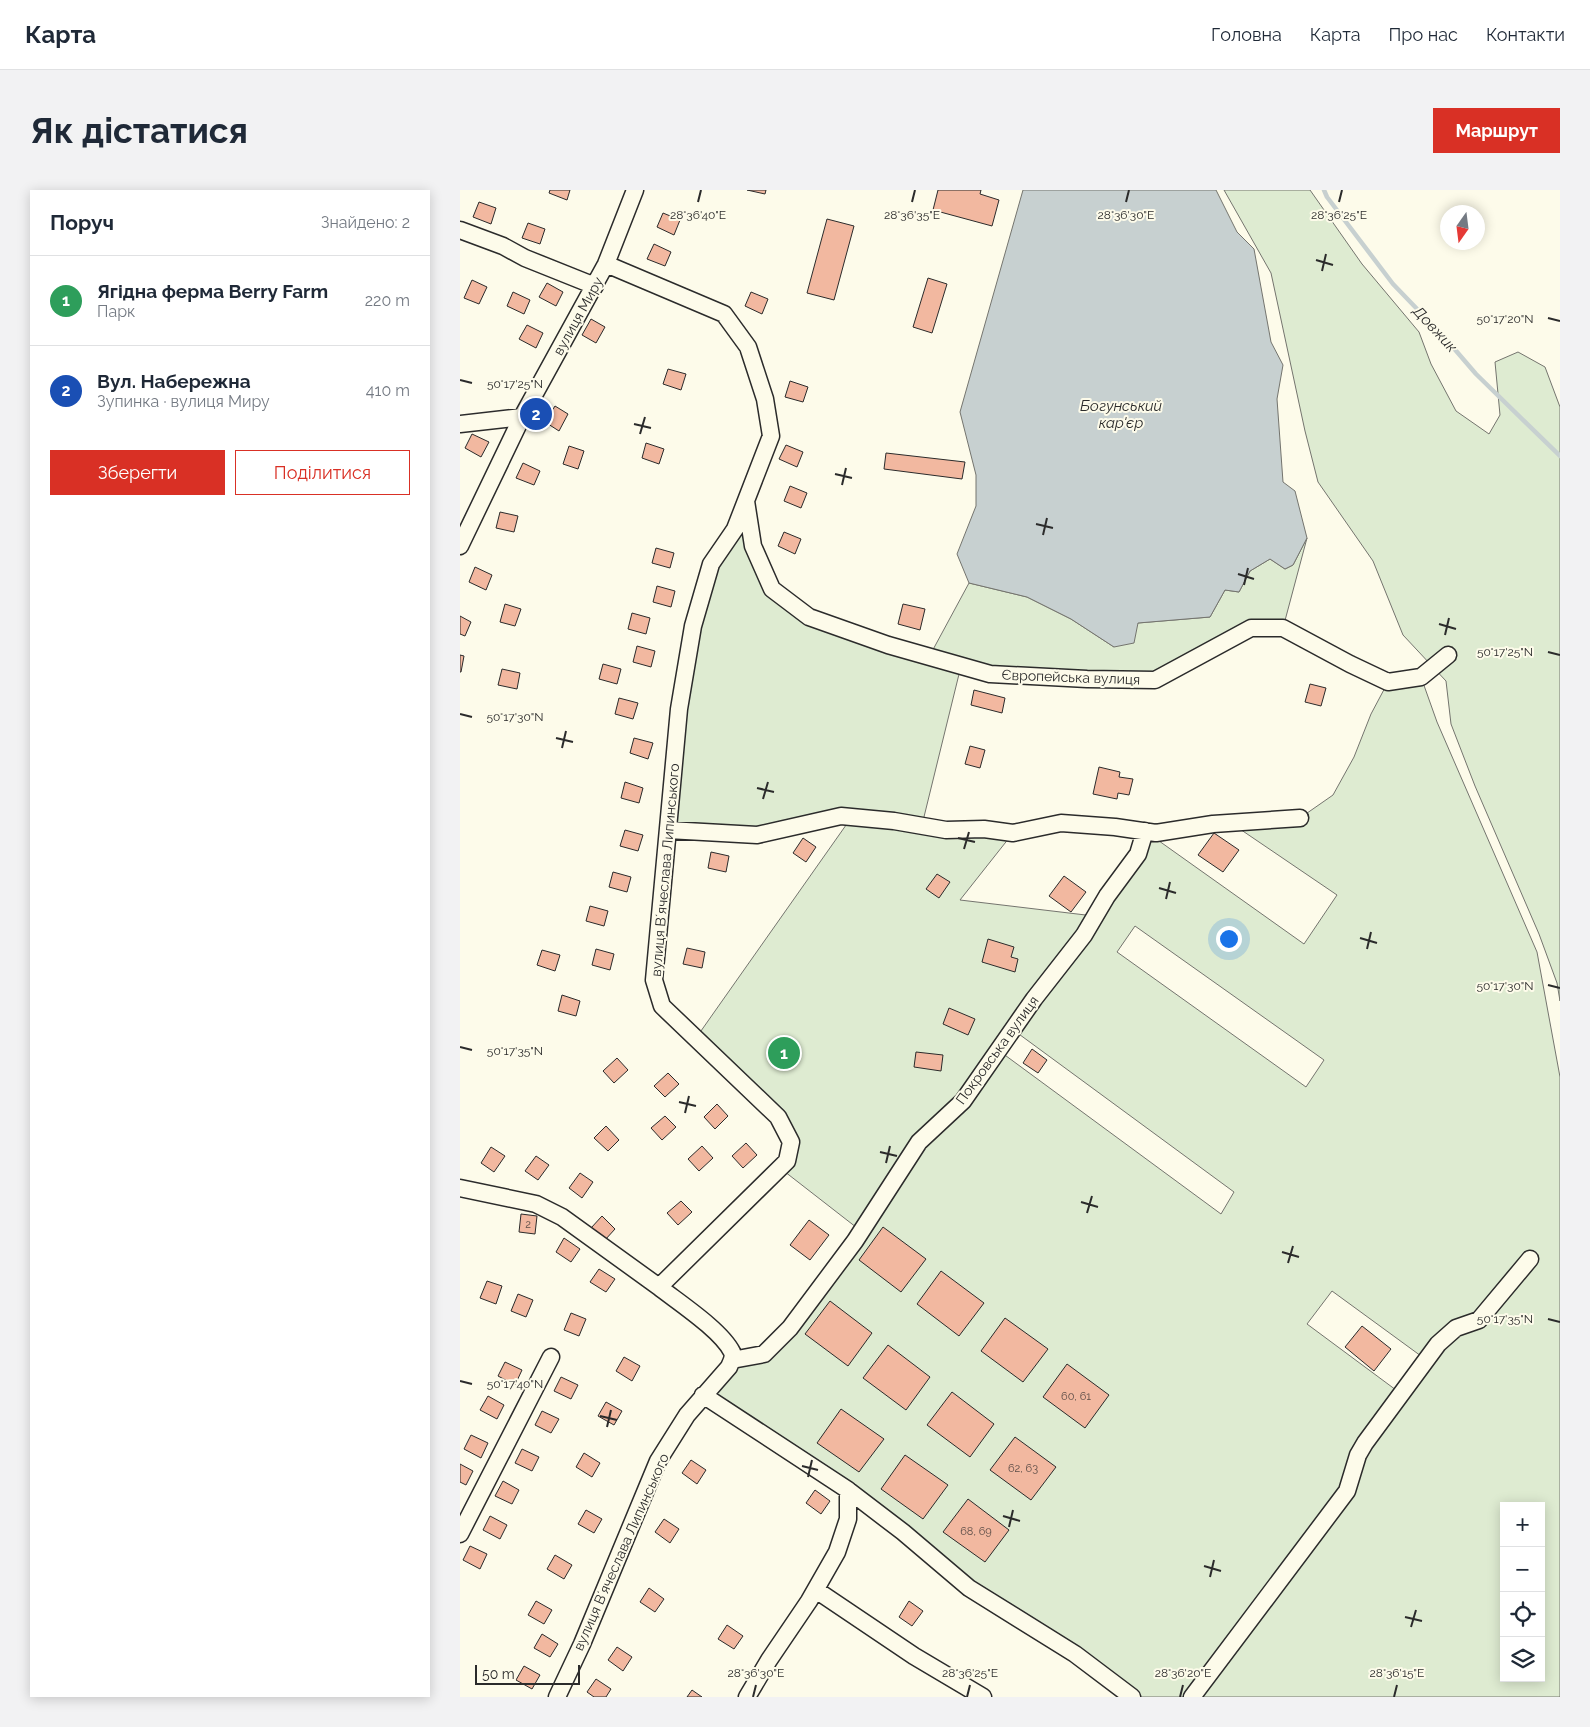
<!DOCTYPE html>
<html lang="uk">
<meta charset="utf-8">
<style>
:root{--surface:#fff;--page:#f2f2f3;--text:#1f2937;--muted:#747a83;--line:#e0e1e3;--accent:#d93025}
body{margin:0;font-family:Raleway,sans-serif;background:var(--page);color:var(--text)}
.controls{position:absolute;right:15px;bottom:15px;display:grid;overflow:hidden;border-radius:0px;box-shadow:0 2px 12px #0003}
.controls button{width:45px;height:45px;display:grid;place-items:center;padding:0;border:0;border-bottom:1px solid var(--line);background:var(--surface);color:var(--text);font:25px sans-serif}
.compass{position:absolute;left:980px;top:15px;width:45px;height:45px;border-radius:50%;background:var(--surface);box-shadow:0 2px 12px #0003;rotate:194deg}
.scale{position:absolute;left:15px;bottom:12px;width:105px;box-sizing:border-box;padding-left:5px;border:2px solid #2b2b2b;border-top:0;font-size:14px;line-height:18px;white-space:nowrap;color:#2b2b2b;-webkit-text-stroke:4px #fdfbea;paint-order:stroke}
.you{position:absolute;left:768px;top:748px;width:18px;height:18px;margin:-12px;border:4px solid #fff;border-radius:50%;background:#1a73e8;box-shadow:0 0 0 8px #1a73e833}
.badge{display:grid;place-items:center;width:32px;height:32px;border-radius:50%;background:var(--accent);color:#fff;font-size:16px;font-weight:700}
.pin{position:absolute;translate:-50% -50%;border:2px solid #fff;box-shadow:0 1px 5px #0006}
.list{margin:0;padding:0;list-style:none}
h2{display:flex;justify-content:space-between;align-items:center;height:65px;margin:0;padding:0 20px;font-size:21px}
h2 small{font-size:16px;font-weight:400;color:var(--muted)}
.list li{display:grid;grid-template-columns:32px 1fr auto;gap:15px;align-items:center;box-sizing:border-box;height:90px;padding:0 20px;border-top:1px solid var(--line)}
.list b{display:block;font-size:19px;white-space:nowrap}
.list p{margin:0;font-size:16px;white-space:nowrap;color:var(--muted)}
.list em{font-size:16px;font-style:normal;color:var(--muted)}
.actions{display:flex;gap:10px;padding:15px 20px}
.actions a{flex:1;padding:11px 0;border:1px solid var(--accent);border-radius:0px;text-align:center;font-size:18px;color:var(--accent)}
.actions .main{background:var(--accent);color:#fff}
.icon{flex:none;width:28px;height:28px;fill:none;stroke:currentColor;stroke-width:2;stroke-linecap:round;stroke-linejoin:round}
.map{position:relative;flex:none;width:1100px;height:1507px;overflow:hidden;border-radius:0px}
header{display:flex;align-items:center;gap:30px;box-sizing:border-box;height:70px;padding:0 25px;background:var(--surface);border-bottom:1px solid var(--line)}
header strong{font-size:24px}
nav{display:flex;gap:28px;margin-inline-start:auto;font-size:18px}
.intro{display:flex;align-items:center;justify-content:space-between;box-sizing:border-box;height:120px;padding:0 30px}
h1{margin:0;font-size:35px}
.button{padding:12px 22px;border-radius:0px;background:var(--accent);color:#fff;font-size:18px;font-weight:700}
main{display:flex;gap:30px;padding:0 30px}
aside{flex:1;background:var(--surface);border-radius:0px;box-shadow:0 2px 12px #0003}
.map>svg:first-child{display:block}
.green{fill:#deebd1;stroke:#74746e;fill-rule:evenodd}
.water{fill:#c7d0d0;stroke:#74746e}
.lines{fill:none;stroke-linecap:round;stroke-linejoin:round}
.stream{stroke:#c7d0d0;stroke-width:4.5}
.building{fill:#f2b8a0;stroke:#2b2b2b}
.minor-casing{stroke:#2b2b2b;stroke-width:19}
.minor{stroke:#fdfbea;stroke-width:16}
.ticks{fill:none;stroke:#2b2b2b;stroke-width:2}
.labels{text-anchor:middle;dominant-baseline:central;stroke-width:4;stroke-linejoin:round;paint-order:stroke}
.number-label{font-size:11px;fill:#5d4e48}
.street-label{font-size:14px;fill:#2b2b2b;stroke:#fdfbea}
.water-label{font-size:15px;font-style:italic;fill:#2b2b2b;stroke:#fdfbea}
.ticks-label{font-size:12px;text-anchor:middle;fill:#2b2b2b;stroke:#fdfbea;stroke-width:4;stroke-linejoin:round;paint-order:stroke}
</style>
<header>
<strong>Карта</strong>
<nav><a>Головна</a><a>Карта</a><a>Про нас</a><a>Контакти</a></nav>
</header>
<div class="intro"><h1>Як дістатися</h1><a class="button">Маршрут</a></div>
<main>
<aside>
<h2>Поруч<small>Знайдено: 2</small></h2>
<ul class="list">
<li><span class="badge" style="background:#2e9e5b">1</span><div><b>Ягідна ферма Berry Farm</b><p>Парк</p></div><em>220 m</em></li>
<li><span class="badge" style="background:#1a4fb4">2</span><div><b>Вул. Набережна</b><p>Зупинка · вулиця Миру</p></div><em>410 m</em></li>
</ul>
<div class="actions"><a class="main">Зберегти</a><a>Поділитися</a></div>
</aside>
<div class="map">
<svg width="1100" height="1507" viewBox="0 0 1100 1507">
<rect width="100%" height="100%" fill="#fdfbea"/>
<path class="green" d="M764 0H850L902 74 959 142 971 174 996 221 1029 244 1040 225 1035 172 1058 162 1085 177 1100 217V811L1097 793 1079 744 1015 596 991 534 986 491 943 445 913 371 858 292 845 241 811 83Z
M286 311 312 399 349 427 469 467 509 393 567 407 611 429 654 457 678 433 750 427 765 400 779 402 790 381 810 369 825 379 833 375 847 348 823 438H791L695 490 501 476 462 635 553 643 500 710 634 726 685 641 844 754 877 705 771 633 840 628 873 605 894 567 911 524 928 492 961 487 977 532 1077 762 1100 887V1507H672L243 1205 272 1170 304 1164 401 1041 320 978 331 952 236 848 391 628 297 645 208 640 233 436ZM675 736 864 870 846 897 657 762ZM552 839 774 1002 761 1024 538 860ZM872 1101 961 1166 936 1200 847 1134ZM1044 1316H1081V1488H1044Z"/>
<path class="water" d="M563 0H756L777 42 794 59 811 152 823 175 817 209 823 292 835 301 847 348 833 375 825 379 810 369 790 381 779 402 765 400 750 427 678 433 674 453 654 457 611 429 567 407 509 393 497 364 516 316V285L500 222Z"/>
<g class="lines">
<path class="stream" d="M864 0 867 7 933 94 985 148 1016 184 1100 266"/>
</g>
<path class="building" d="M90 0H110L107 10 89 3Z
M287 0H306L305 4Z
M478 0H521L520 4 539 10 532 36 473 20Z
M19 12 36 18 31 34 13 27Z
M203 23 220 30 214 45 197 37Z
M367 29 394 36 374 110 347 103Z
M68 33 85 39 80 54 62 48Z
M194 54 211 62 205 76 187 69Z
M468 88 487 94 472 143 453 137Z
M12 90 27 97 19 114 4 108Z
M87 93 103 102 96 116 79 107Z
M53 102 70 110 64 124 47 116Z
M291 102 308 109 302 124 285 116Z
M131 129 145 137 136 153 122 145Z
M67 135 83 143 76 158 59 149Z
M208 179 226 184 221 200 203 194Z
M330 191 348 197 343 212 325 207Z
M95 216 108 224 99 241 85 232Z
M12 244 29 252 21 267 5 258Z
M186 253 204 259 199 274 182 268Z
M326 255 343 262 337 277 319 269Z
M109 256 124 261 118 279 103 274Z
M426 263 505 272 502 289 424 279Z
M63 273 80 281 74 295 56 288Z
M330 296 347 303 341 318 324 311Z
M40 322 58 326 54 342 36 338Z
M324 342 341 349 335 364 318 356Z
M196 358 214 363 210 378 192 373Z
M15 377 32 385 26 400 9 392Z
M197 396 215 401 211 417 193 412Z
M45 414 61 419 55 436 40 432Z
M443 414 465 419 460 440 438 434Z
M172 423 190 428 186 444 168 439Z
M0 426 11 432 5 446 0 444Z
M177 456 195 461 191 477 173 472Z
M0 465 4 466 1 482H0Z
M143 474 161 479 157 494 139 489Z
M42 479 60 483 57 499 38 495Z
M850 494 866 498 861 516 845 512Z
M514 500 545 508 542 523 511 515Z
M159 508 178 513 173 529 155 524Z
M174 548 193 553 188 569 170 563Z
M510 556 525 560 520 578 505 574Z
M639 577 660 582 659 587 673 589 669 605 658 603 657 609 633 604Z
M165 592 183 598 179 613 161 608Z
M165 640 183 645 178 661 160 656Z
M754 643 779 660 763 682 738 665Z
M343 648 356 657 346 672 333 663Z
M251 662 269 666 266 682 248 678Z
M153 682 171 687 167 702 149 697Z
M477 684 490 692 479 708 466 699Z
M604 686 626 702 611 722 589 706Z
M130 716 148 721 144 736 126 731Z
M528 749 554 757 551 767 558 769 555 782 522 772Z
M227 758 245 762 242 778 223 774Z
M136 759 154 764 150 780 132 775Z
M82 760 100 765 95 781 77 775Z
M102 805 120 811 116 826 98 821Z
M489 818 515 829 508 845 483 834Z
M572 859 587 870 578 883 563 873Z
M456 862 483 865 481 881 454 877Z
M157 868 168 880 154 893 143 881Z
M208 883 219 894 205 907 194 896Z
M257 914 268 926 255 939 244 927Z
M205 926 216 937 202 950 191 938Z
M146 936 159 950 148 961 134 948Z
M286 953 297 965 283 978 272 966Z
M242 956 253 968 239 981 228 969Z
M31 957 45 966 34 982 21 973Z
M76 966 89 975 78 990 65 981Z
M120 983 133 992 122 1008 109 998Z
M221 1011 232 1022 218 1035 207 1023Z
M61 1024 77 1026 75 1044 59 1042Z
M142 1026 155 1039 145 1050 131 1038Z
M349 1030 369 1045 350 1070 330 1055Z
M423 1037 466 1069 441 1102 399 1070Z
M104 1048 120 1059 111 1072 96 1062Z
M139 1079 155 1089 146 1102 130 1092Z
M481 1081 524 1113 499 1146 457 1114Z
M27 1091 42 1096 36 1114 20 1108Z
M58 1104 73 1110 66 1127 51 1121Z
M370 1111 412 1143 388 1176 345 1144Z
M111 1123 126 1129 119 1146 104 1140Z
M545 1128 588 1159 563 1192 521 1161Z
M902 1136 931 1159 914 1181 885 1157Z
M428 1155 470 1187 446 1220 403 1188Z
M164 1167 180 1176 172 1191 156 1181Z
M45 1172 62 1180 55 1195 38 1186Z
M607 1174 649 1205 625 1238 583 1207Z
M101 1187 118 1195 111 1209 94 1201Z
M492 1202 534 1234 510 1267 467 1235Z
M28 1206 44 1215 37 1229 20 1220Z
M146 1212 162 1221 154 1235 138 1226Z
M381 1219 424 1249 399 1282 357 1253Z
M82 1221 99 1229 91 1243 75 1235Z
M11 1245 28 1253 21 1268 4 1259Z
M555 1247 596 1277 571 1310 530 1280Z
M62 1259 79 1267 72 1281 55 1273Z
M124 1263 140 1273 132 1287 116 1277Z
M445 1265 488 1295 463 1329 421 1299Z
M231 1270 246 1280 237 1294 222 1283Z
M0 1274 13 1281 6 1295 0 1292Z
M43 1291 59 1300 52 1314 35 1306Z
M355 1300 370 1311 361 1324 346 1313Z
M508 1309 549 1340 525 1372 483 1342Z
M126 1320 142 1329 134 1343 118 1334Z
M30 1326 47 1335 40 1349 23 1340Z
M204 1329 219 1339 210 1353 195 1342Z
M10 1356 27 1364 20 1379 3 1370Z
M95 1365 112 1375 104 1389 87 1379Z
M189 1398 204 1409 195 1422 180 1412Z
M76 1411 92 1420 84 1434 68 1425Z
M449 1411 463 1421 452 1436 439 1427Z
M267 1435 283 1446 274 1459 258 1449Z
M82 1444 98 1454 90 1467 74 1458Z
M157 1457 172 1467 163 1481 148 1470Z
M64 1476 80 1485 72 1499 56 1490Z
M136 1489 151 1499 146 1507H134L127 1502Z
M232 1500 242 1507H227Z"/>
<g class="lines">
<g class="minor-casing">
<path id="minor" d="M0 40 43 56 65 68 135 96
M0 234 62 227
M286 311 293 356 312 399 349 427 428 455 530 484 627 489 695 490 791 438H823L890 474 928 492 961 487 988 465
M0 356 62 227 146 74 175 0
M208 640 297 645 381 626 434 631 486 640 524 639 553 643 601 633 655 637 696 643 753 634 840 628
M0 998 76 1014 102 1027 199 1097
M272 1170 304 1164 330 1138 395 1051 459 952 503 911 574 809 624 745 647 706 678 664 685 641
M243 1205 388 1300V1329L377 1362 349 1411 309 1470 287 1507
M388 1300 443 1342 509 1398 615 1464 672 1507
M0 1344 91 1167
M356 1400 454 1466 523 1507
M97 1507 122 1454 198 1271 227 1225 269 1177C271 1172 274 1167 272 1162 261 1140 218 1112 199 1097L327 971 331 952 318 927 202 816 194 790 219 519 233 436 251 374 275 339 311 246 305 209 288 157 264 124 146 74
M732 1507 887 1301 898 1265 905 1253 978 1154 996 1138 1019 1130 1070 1069"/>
</g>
<use href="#minor" class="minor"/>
</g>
<path class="ticks" d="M238 12 241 0M452 12 455 0M666 12 669 0M879 12 882 0M856 70 873 75M862 81 866 64M1088 128 1100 131M0 190 12 193M174 234 191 238M180 244 185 227M375 284 392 288M382 295 386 278M576 334 593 338M583 345 587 328M778 384 794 389M784 395 788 378M979 434 996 439M985 445 989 428M1088 462 1100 465M0 524 12 527M96 548 113 552M102 558 106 541M297 598 314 602M303 609 308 592M498 648 515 652M504 659 509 642M699 698 716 703M706 709 710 692M900 748 917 753M907 759 911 742M1088 795 1100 798M0 857 12 860M219 912 236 916M225 923 229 906M420 962 437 966M426 973 430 956M621 1012 638 1017M627 1023 632 1006M822 1062 839 1067M828 1073 833 1056M1088 1129 1100 1132M0 1191 12 1194M140 1226 157 1230M147 1237 151 1220M342 1276 358 1280M348 1287 352 1270M543 1326 560 1331M549 1337 553 1320M744 1376 761 1381M750 1387 754 1370M945 1427 962 1431M951 1437 956 1420M293 1507 296 1495M507 1507 510 1495M720 1507 723 1495M934 1507 937 1495"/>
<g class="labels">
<g class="number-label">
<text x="68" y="1034">2</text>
<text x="616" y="1206">60, 61</text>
<text x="563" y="1278">62, 63</text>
<text x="516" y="1341">68, 69</text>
</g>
<g class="street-label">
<text transform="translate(118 126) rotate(-61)">вулиця Миру</text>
<text transform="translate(611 487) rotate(2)">Європейська вулиця</text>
<text transform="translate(205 680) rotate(-85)">вулиця Вʼячеслава Липинського</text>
<text transform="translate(537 860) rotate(-54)">Покровська вулиця</text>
<text transform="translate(161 1362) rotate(-66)">вулиця Вʼячеслава Липинського</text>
</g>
<g class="water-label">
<text transform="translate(975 139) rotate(47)">Довжик</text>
<text x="661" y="216">Богунський<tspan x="661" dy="17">кар'єр</tspan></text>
</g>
</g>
<g class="ticks-label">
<text x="238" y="29">28°36'40"E</text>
<text x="452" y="29">28°36'35"E</text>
<text x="666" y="29">28°36'30"E</text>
<text x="879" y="29">28°36'25"E</text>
<text x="1045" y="133">50°17'20"N</text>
<text x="55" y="198">50°17'25"N</text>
<text x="1045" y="466">50°17'25"N</text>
<text x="55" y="531">50°17'30"N</text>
<text x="1045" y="800">50°17'30"N</text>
<text x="55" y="865">50°17'35"N</text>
<text x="1045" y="1133">50°17'35"N</text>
<text x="55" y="1198">50°17'40"N</text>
<text x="296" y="1487">28°36'30"E</text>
<text x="510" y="1487">28°36'25"E</text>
<text x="723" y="1487">28°36'20"E</text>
<text x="937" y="1487">28°36'15"E</text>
</g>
</svg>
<div class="controls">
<button>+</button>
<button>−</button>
<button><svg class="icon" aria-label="locate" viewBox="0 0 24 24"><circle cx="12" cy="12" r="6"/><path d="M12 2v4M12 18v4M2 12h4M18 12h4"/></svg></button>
<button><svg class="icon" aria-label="layers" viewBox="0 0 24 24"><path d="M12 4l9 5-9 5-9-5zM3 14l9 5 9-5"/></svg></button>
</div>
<svg class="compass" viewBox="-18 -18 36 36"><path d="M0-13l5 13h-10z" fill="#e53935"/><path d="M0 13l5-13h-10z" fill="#747a83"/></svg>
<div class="scale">50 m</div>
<div class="you"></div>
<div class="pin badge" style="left:324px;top:863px;background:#2e9e5b">1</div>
<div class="pin badge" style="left:76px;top:224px;background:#1a4fb4">2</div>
</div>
</main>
